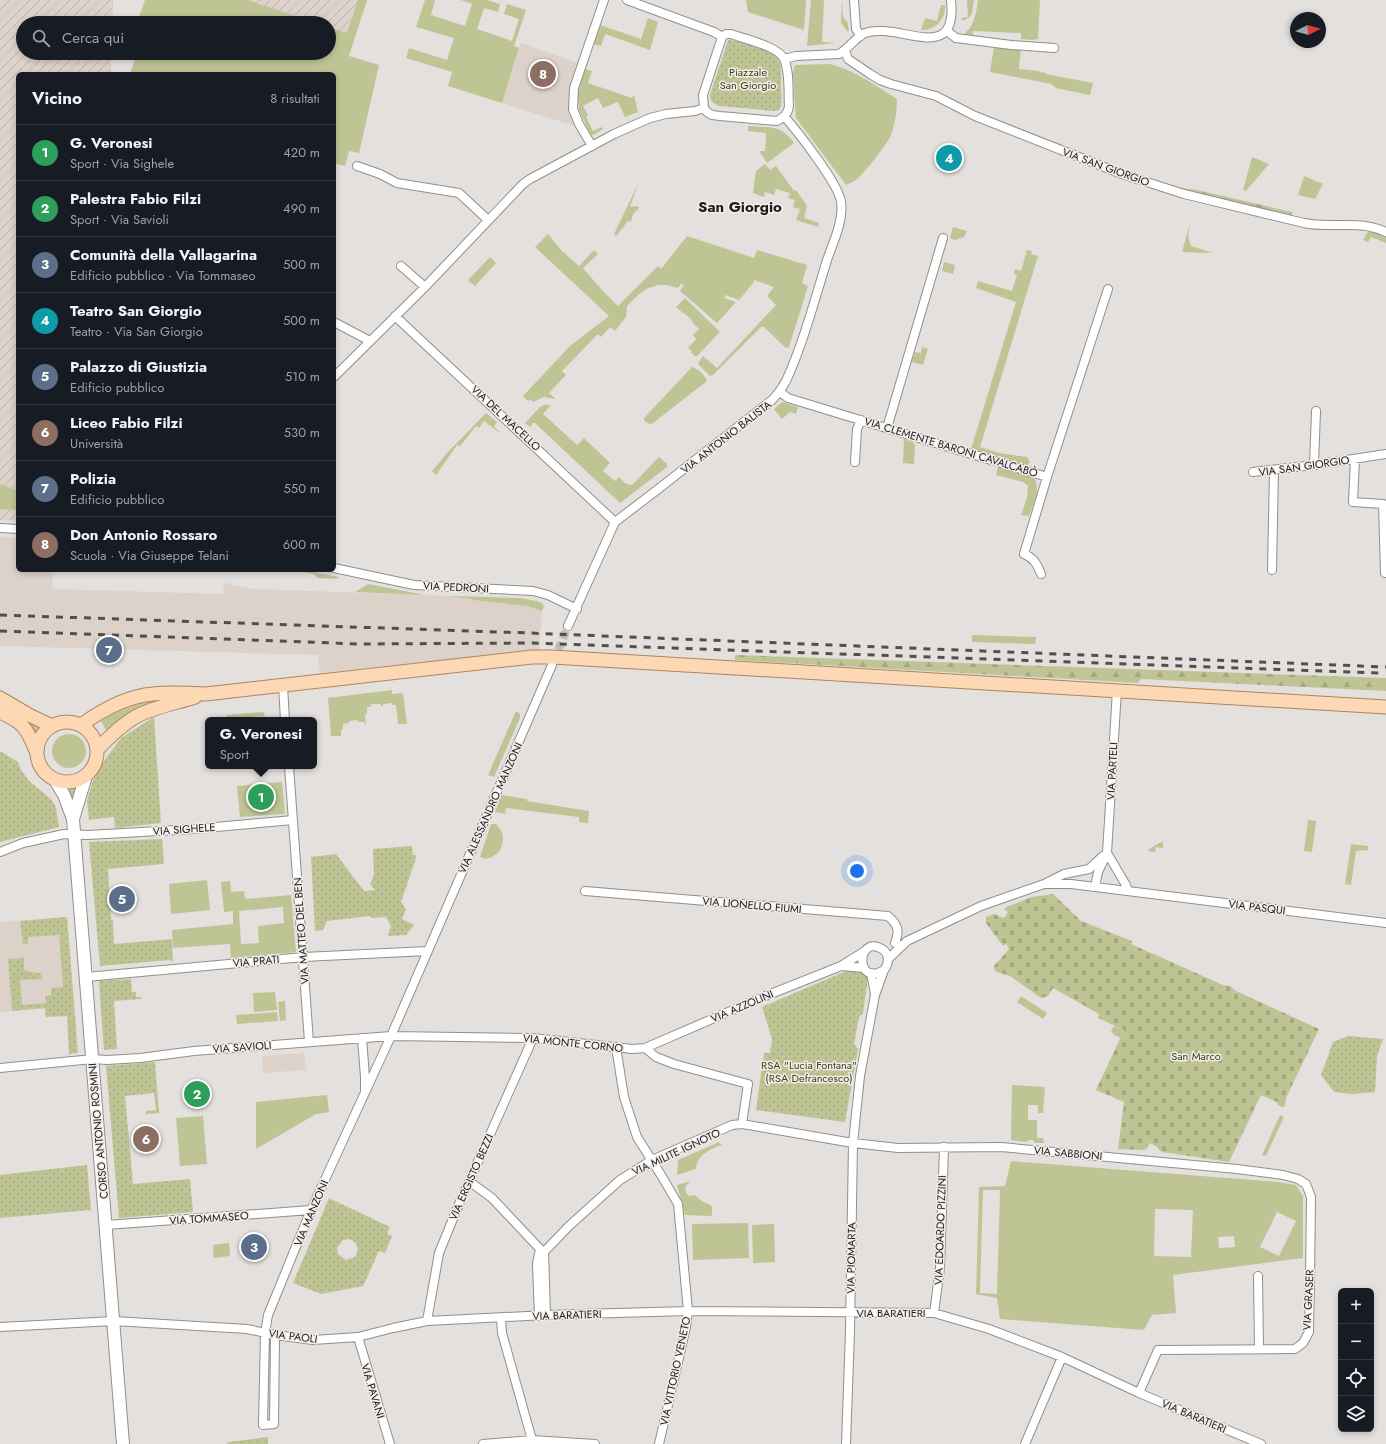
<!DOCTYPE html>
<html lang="it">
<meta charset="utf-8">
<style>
:root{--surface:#171b24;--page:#242831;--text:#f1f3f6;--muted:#9ea1a6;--line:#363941;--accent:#b69ed5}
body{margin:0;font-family:Jost,sans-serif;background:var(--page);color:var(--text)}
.controls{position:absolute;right:12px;bottom:12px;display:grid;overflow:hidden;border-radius:6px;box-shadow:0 2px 6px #0003}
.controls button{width:36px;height:36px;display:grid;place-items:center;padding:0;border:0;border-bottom:1px solid var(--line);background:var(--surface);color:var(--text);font:20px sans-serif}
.compass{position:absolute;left:1290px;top:12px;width:36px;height:36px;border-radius:50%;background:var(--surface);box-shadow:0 2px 6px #0003;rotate:85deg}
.you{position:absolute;left:857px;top:871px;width:14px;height:14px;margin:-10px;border:3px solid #fff;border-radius:50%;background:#1a73e8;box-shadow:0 0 0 6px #1a73e833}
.badge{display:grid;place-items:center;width:26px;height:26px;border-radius:50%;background:var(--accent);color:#fff;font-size:13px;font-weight:700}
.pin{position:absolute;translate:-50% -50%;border:2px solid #fff;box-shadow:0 1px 4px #0006}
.popup{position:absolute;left:205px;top:717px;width:112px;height:52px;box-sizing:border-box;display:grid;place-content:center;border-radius:6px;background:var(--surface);filter:drop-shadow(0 1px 3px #0005);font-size:13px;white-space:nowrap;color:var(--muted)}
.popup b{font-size:15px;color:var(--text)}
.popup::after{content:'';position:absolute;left:50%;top:100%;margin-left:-8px;border:8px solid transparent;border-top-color:var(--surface)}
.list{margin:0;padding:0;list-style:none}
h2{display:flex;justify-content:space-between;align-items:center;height:52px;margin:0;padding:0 16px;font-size:17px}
h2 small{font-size:13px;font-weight:400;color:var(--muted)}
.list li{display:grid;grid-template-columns:26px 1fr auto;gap:12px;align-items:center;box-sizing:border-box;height:56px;padding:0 16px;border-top:1px solid var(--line)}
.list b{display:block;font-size:15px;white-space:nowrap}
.list p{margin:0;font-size:13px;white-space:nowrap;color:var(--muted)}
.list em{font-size:13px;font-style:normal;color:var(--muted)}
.icon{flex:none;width:22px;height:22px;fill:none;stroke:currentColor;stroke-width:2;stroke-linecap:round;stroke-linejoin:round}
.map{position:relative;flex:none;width:1386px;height:1444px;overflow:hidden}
.search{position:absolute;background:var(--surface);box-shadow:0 2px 6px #0003;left:16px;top:16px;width:320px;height:44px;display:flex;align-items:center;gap:10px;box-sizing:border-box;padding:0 14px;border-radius:22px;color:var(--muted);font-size:15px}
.panel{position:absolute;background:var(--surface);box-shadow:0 2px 6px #0003;left:16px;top:72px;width:320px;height:500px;border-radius:6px}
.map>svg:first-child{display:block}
.industrial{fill:url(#industrial-furrows)}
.built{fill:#ddd2ca}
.grass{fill:#bfc495;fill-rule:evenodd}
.forest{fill:url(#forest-firs)}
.cemetery{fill:url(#cemetery-stones)}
.park{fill:url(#park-dots);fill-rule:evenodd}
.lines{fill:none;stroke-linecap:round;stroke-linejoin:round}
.minor-tunnel{stroke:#bcb9b6;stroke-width:8;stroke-dasharray:8 4;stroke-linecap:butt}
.minor-casing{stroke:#928e8b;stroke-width:10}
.secondary-casing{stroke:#928e8b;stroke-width:14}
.primary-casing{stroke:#ad855f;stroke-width:15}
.minor{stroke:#fff;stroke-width:8}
.secondary{stroke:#fff;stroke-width:12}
.primary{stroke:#fdd8b5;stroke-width:13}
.rail{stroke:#52504f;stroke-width:3;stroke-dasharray:7 7;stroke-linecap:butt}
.labels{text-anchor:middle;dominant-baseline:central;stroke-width:3;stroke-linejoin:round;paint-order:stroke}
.park-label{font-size:11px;fill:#3c3f15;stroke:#f1edea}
.street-label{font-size:11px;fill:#1d1c1b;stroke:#f1edea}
.district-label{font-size:15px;font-weight:bold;fill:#1d1c1b;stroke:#f1edea}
</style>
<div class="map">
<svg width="1386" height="1444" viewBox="0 0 1386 1444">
<defs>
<pattern id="industrial-furrows" width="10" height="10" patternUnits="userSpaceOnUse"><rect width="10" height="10" fill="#ddd2ca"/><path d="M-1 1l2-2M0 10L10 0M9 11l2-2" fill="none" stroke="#bdb4ad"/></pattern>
<pattern id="forest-firs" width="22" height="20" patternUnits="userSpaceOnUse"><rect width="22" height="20" fill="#bfc495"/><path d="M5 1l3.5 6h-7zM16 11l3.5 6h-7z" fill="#a4a880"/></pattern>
<pattern id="cemetery-stones" width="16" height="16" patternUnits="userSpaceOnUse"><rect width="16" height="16" fill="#bfc495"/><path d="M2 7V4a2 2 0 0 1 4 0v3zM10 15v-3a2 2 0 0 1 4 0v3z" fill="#a4a880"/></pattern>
<pattern id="park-dots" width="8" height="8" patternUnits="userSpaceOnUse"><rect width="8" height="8" fill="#bfc495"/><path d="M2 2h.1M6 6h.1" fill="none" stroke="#a4a880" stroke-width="1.8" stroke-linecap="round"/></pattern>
</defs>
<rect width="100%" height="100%" fill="#e4e0dd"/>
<path class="industrial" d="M0 0H113V23H23V53H111V74H18V521L0 520Z
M229 0H367L353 41 329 33V23H298Z"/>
<path class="built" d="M521 43 578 63 570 94V105L578 127 502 103Z
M0 537 18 538V570H53L52 589 223 594 224 583 254 589 453 596 454 597 472 599 473 600 527 606 542 611 539 650 320 673 318 655 0 646Z
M67 917 74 1006 0 1012V922Z
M304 1053 306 1070 263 1073 262 1056Z"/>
<path class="grass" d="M145 0H247L317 23H137Z
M358 0H367L349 56 379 65 359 153 349 151 345 166 334 163V74H130L137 53H329V27L347 33Z
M425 0H435L431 15 465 26 472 4 461 0H487L500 4 498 12 484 8 477 29 512 41 519 19 504 14 507 4 526 10 514 46 519 48 502 103 448 86 452 72 406 58 409 48 447 60 454 38 416 27Z
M746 0H806L804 30 748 12Z
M811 0H824L822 42 835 43 807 46Z
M842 0 843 16 845 20 847 21 849 30 848 32 841 23Z
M967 0H974L972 13 970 17 963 21 961 18 968 17Z
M978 0H1040L1038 39 1033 40 1021 39V33L973 31V36L965 35V33C975 24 976 13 978 0Z
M941 5H945C946 19 936 30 921 30L925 18 937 21Z
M648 18 658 22 650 50 605 34 601 46 593 44 600 25 641 39Z
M994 47 1021 48 1019 69 1039 71V72L1046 73V74L1093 83 1090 95 1056 88 1051 84 990 72Z
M828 64C847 66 880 88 897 99 897 111 895 124 891 135 888 143 861 178 854 181 851 183 849 183 846 185L796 118 793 73 794 67 796 65Z
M585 69 592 71 588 83 632 98 634 95 638 112 625 117 618 102 603 108 598 98 583 106 588 115 586 117 593 131 602 127 603 129 595 134 591 135 579 110 578 93Z
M748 126C769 128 781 124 794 143L767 163 759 151H765L766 133 748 131Z
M1252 157 1269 164 1246 191 1243 190Z
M765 164 770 170 776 166 794 191 796 190 807 206 804 218 819 223 818 227 796 220 800 209 793 207 795 200 788 198 790 193 776 189 774 195 765 192 764 197 753 193 756 171Z
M1304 176 1323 184 1315 199 1298 195Z
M638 184 630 207 638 206 639 208 633 214 632 219 630 222 628 221 616 236 614 234Z
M1190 223 1188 237 1191 246 1213 253 1182 252Z
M953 227 967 231 964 237 955 240 950 238Z
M1371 230 1386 236V243L1371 237 1368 242 1363 240 1366 234Z
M548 234 562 251 579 266 594 250 598 254 583 268 601 289 618 306 658 266 661 269 687 236 754 258 757 250 807 265 802 283 808 286 789 347 786 348 764 327H761L713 375 710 376 699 365 698 363 703 356 717 368 776 305 767 296 774 287 754 280V282L739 300 725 295 724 298 736 302 717 323 680 291 684 285 681 284 678 288 666 285H659L648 288 638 295 627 306 626 317 615 331 610 327 601 337 598 334 562 371 566 375 549 393 556 399 544 397 533 402 530 399 528 401 523 396 570 346 609 316 535 247Z
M1027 250 1032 251 1031 254 1038 256 980 447 999 453 1027 457 1030 462 1027 466 971 449 1016 302 976 288 978 281 1012 291 1017 275 1014 274 1015 269 1021 271Z
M490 257 496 263 475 286 468 280Z
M944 262 955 265 953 274 942 271Z
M685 298 720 332 696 357 691 353 692 351 688 348 696 339 693 335 699 329 692 322 693 321 684 313V314L676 307Z
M922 347 928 349 923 365 912 362 915 352 921 353Z
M692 367C697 368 706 376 707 381L653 423C650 425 644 422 644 419L646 416Z
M782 402 798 407 796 414 790 412 782 419 774 409Z
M544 405H551L543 414 577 445 584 438 610 463 603 471 615 481 619 477 626 484 632 485 659 457 667 464V467L620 503 535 423H533L530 427 525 423 540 407Z
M486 413 497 422 494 426 501 434 484 421 479 428 476 426 460 446 457 445 436 475 432 471 447 453Z
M904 439 912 442 915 444 914 464 903 463Z
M998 467 1034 478C1042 489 1032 505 1029 516L1021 515 1027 498 1028 486 1023 482 996 475Z
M0 484 13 489 18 490V510L0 509Z
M293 570H302L339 577 337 579 317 578 315 574Z
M368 584 425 595 355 592Z
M453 596 520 598 537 601 542 603 544 606 542 611 527 606 473 600 472 599 454 597Z
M972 635 1036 637 1035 644 972 642Z
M392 690V694L403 693 407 724H398L396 705H392V703L383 704V706H381L380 704H371V707H367V714H365L366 726 364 722H358V720L349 721V723L343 724V729L341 730V736H331L328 698Z
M175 698 107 732 101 721C127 706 145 700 175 698Z
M516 711 520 714V718L494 777 488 775Z
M262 712 264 713 265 716 227 719V715Z
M33 722 43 727 37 736 29 727Z
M52 751a17 17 0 1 1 34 0a17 17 0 1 1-34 0Z
M282 782 285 814 240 817 237 786Z
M80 784 73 806 65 786H76Z
M501 795 527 799V801L589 811 588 823 579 822V817L506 808 505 814 495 812Z
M1308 820 1316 821 1312 852 1304 851Z
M491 824H496C509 837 503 856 485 859L480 857Z
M1161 842 1163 843V848L1156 847 1155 852 1148 851 1149 849Z
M1351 844 1368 846V850L1356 851 1351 885 1345 884Z
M207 880 210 910 171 914 169 884Z
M230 881 231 892 244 891 245 899 291 895 296 952 231 958 230 944 173 948 172 930 233 924V911L224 912 221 882ZM283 907 284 923 258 926 259 943 241 944 239 911Z
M275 992 277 1010 254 1012 253 993Z
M1021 996 1047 1013 1043 1019 1017 1002Z
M285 1001 286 1020 280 1021 278 1002Z
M277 1012 278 1021 237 1024 236 1015Z
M1114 1026 1124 1030 1121 1038 1114 1035 1111 1031Z
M1012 1085 1045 1087 1043 1113H1038V1105H1028V1120H1037V1138H1043L1044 1143H1035L1033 1140H1029L1027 1142 1011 1140Z
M327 1095 329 1112 316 1114 256 1149V1102Z
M1280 1115 1284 1117 1266 1156 1262 1155Z
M203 1116 207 1164 180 1166 176 1118Z
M719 1142 722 1145C711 1148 696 1156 696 1169L677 1175 678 1160Z
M1011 1161 1279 1182 1296 1185 1303 1196V1258L1173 1275 1176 1313 1152 1315 1144 1330 1000 1319 997 1298 976 1294 979 1187 1005 1186ZM983 1190H1000L997 1294 980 1293ZM1155 1209 1193 1210 1191 1257 1154 1256ZM1277 1212 1296 1221 1279 1256 1260 1247ZM1218 1237 1234 1236 1235 1247 1219 1248Z
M691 1181C686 1185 683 1188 687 1194L689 1196 695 1195 703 1202 709 1204 712 1207V1216L685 1215 677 1185Z
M748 1223 749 1258 693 1260 692 1224Z
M774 1224 775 1262 753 1263 752 1225Z
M229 1243 230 1256 214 1258 213 1245Z"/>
<path class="forest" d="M1175 187 1197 190 1292 212 1291 217 1211 199Z
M735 655 1386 678V691L1141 679 1138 683 735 660Z"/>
<path class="cemetery" d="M1053 894 1081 921 1132 941 1131 944 1223 985 1230 986 1236 991 1319 1029 1286 1098 1285 1106 1282 1107 1278 1105 1277 1102 1261 1095 1229 1162 1162 1152 1159 1150 1157 1147 1150 1143 1146 1149 1143 1150 1118 1149 1124 1102 1096 1090 1124 1030 1098 1018 1099 1014 1053 988 1048 996 1041 998 1010 976 997 972 994 969V966L1009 949 1006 944 1003 946 986 923V917L994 914 1004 918 1008 912 1005 910 1006 907 1032 897Z"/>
<path class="park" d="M728 40H731C742 43 774 50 779 61 782 67 781 78 781 86 781 94 783 103 779 110L774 111 720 106C715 105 709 101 710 95Z
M154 717 161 823 115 828 114 817 89 820 87 801 92 783 104 761 121 738Z
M0 751 18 762 21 770 29 781 52 800 56 808 59 827 0 842Z
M162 839 164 864 108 869 111 920H113L114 944 172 939 173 962 170 960 100 966 89 842Z
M412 846 413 855H417L401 902 406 909 402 919 414 925 406 935 388 936 391 926 386 917 371 918 370 916 327 921 323 930 315 931 311 857 336 854 364 891 375 890 370 884 374 875 373 849Z
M67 917 78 1053 69 1054 67 1016 46 1017 45 1008 12 1011 8 959 24 958V970L35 973H41L42 979 20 980 22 1005 46 1003 45 996 51 995V988L63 987 59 935 28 937V944H23L20 921Z
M853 968 866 972 868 978 863 1013 859 1017 854 1044 858 1049 845 1122 756 1110 764 1053H770L772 1039 762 1007Z
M131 979 132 992H136V997H141V999L114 1001 117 1049 104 1050 99 981Z
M1348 1036 1383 1039 1377 1056 1375 1092 1352 1094 1334 1092 1321 1075 1333 1042Z
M155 1062 159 1113 146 1114V1111L156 1110 154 1093 125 1096 133 1184 190 1179 193 1212 119 1218 106 1066Z
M87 1165 91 1210 0 1218V1175Z
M329 1198 390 1227 387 1234 392 1236 385 1253 379 1251 363 1286 321 1294 293 1283ZM349 1239C358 1242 360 1250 355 1257L346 1260 338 1254 337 1248 343 1240Z
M268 1437V1444H226L229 1442Z"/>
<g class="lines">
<path class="minor-tunnel" d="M554 661 568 626"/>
<g class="minor-casing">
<path id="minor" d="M627 0 714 32 722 37
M854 0 856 29 861 36
M947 31 956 38 1011 45 1054 48
M726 34H731C744 39 778 46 784 59 790 72 788 92 789 106 788 114 784 117 777 121L720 116 712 115 707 112 704 108 703 95 722 37Z
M845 51 848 59 870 74 880 80 891 84 936 96 975 116 1122 174 1184 194 1304 223C1333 229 1358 219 1386 232
M784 59 796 56 839 54C848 49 857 36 865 33 899 21 958 67 951 0
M592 146 579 124 573 109 574 88 604 0
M357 166 380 174 397 183 459 193 488 220
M401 266 425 287
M395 316 615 522
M334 322 370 341
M334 377 425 287 523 184 530 179 614 134 650 118 666 114 695 111 704 108
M780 392 788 398 1047 477 1024 554C1034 558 1037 564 1041 574
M887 428 943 238
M1355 459 1353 502 1383 504 1385 573
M855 462 857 429 861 420
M1314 465 1316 411
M1253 472 1314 465 1386 454
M1047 477 1108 289
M0 528 18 529
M334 568 414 585 533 591 548 595 577 609
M1272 570 1274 470
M568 626 615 522 657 490 772 400C778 394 782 388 786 381 803 344 815 299 827 260 833 243 844 220 841 202 839 184 797 131 784 116
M283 686 285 720
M289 766 309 1042
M0 852 23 843 64 834 88 835 194 829 293 820
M1107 853 1126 885 1128 891
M1046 883 1064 874 1089 869 1103 856
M1095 887 1098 872 1107 853 1117 690
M585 891 888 916C898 925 900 930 895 943
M888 959 907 941 981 906 1044 884H1071L1386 923
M841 966 864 968
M871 973 875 994
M86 977 304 957 427 951
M362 1038 365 1077V1091
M616 1047 624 1097 637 1137 661 1175 678 1204 688 1311 686 1327 659 1444
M645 1048 656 1057 674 1064 748 1084 742 1124
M0 1068 93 1059 107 1060 140 1058 194 1051 391 1036 533 1038 632 1049 645 1048 763 997 841 966 865 951
M470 1182 492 1198 540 1249 544 1252
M106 1225 311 1210
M544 1252 569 1226 620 1180 652 1160 732 1125 742 1124 853 1143 898 1148 1001 1147 1237 1169 1283 1175 1298 1179 1306 1184 1311 1197 1310 1281 1309 1332 1303 1343 1295 1349 1158 1350 1139 1393
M544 1252 546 1315
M1258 1276 1259 1349
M934 1313 940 1268 944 1147
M539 1316 537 1264 540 1249
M501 1318 502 1333 532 1440
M427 1321 439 1253 459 1204 533 1038
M0 1327 114 1321 247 1329 275 1335 313 1340 358 1337 393 1328 427 1321 546 1315 688 1311 934 1313 989 1329 1062 1357 1139 1393 1261 1444
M275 1335 274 1424 263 1425 265 1333 268 1315 311 1210 391 1036 552 665
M358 1337 390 1444
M483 1444 532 1440 595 1444
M846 1444 850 1331 853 1143 860 1076 875 995 884 970C889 964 890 954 882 949 856 934 855 988 884 970
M1025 1444 1062 1357"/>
</g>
<g class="secondary-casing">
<path id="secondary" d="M55 780 64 795 73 819 123 1444
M73 819 86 776"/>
</g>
<g class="primary-casing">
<path id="primary" d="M0 698 29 715 52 726
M0 712C25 723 27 729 37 753
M37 752a30 30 0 1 1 60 0a30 30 0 1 1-60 0Z
M81 725C102 710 127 696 153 694 171 692 188 693 206 694L532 657H552L1386 707
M97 750C109 737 121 725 137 716 155 707 176 703 195 697"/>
</g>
<use href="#minor" class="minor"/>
<use href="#secondary" class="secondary"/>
<use href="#primary" class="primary"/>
<path class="rail" d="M0 615 529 633 1386 667
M0 631 360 644 532 643 1380 673"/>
</g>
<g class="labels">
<g class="park-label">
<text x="748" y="72">Piazzale<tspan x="748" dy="13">San Giorgio</tspan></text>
<text x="1196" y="1056">San Marco</text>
<text x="809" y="1065">RSA "Lucia Fontana"<tspan x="809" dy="13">(RSA Defrancesco)</tspan></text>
</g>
<g class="street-label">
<text transform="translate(1106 167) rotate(20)">VIA SAN GIORGIO</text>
<text transform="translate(506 418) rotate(43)">VIA DEL MACELLO</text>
<text transform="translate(726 437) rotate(-38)">VIA ANTONIO BALISTA</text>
<text transform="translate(951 447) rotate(17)">VIA CLEMENTE BARONI CAVALCABÒ</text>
<text transform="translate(1304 466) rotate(-8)">VIA SAN GIORGIO</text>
<text transform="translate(456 587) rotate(3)">VIA PEDRONI</text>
<text transform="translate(1112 771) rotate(-87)">VIA PARTELI</text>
<text transform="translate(490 808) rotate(-66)">VIA ALESSANDRO MANZONI</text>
<text transform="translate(184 829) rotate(-4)">VIA SIGHELE</text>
<text transform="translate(752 905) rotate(5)">VIA LIONELLO FIUMI</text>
<text transform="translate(1257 907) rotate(7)">VIA PASQUI</text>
<text transform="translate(301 931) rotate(-94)">VIA MATTEO DEL BEN</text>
<text transform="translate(256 961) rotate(-5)">VIA PRATI</text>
<text transform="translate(742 1006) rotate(-23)">VIA AZZOLINI</text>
<text transform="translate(573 1043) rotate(6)">VIA MONTE CORNO</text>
<text transform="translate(242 1047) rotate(-4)">VIA SAVIOLI</text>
<text transform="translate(98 1131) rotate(-95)">CORSO ANTONIO ROSMINI</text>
<text transform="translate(676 1152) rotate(-25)">VIA MILITE IGNOTO</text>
<text transform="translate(1068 1153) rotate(5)">VIA SABBIONI</text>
<text transform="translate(471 1177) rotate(-66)">VIA ERGISTO BEZZI</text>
<text transform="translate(311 1213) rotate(-67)">VIA MANZONI</text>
<text transform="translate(209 1218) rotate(-4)">VIA TOMMASEO</text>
<text transform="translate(940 1230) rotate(-88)">VIA EDOARDO PIZZINI</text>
<text transform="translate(851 1258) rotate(-89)">VIA PIOMARTA</text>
<text transform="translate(1308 1300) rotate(-87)">VIA GRASER</text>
<text x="891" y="1313">VIA BARATIERI</text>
<text transform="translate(567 1315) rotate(-2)">VIA BARATIERI</text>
<text transform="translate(293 1336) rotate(7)">VIA PAOLI</text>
<text transform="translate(675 1371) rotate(-78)">VIA VITTORIO VENETO</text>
<text transform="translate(373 1391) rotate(73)">VIA PAVANI</text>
<text transform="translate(1194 1416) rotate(23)">VIA BARATIERI</text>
</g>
<g class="district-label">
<text x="740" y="207">San Giorgio</text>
</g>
</g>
</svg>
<div class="controls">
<button>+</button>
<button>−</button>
<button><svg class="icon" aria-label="locate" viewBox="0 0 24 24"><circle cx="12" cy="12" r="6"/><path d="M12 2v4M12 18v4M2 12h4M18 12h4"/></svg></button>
<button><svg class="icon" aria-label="layers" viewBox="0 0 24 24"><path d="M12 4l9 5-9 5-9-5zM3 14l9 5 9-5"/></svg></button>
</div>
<svg class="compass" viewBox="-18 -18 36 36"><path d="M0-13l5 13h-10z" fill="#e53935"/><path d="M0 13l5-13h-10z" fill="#9ea1a6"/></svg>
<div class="you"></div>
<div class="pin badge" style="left:261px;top:797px;background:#2e9e5b">1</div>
<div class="popup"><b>G. Veronesi</b>Sport</div>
<div class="pin badge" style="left:197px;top:1094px;background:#2e9e5b">2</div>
<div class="pin badge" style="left:254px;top:1247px;background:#5c6f8a">3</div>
<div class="pin badge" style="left:949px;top:158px;background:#0f9aa8">4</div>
<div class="pin badge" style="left:122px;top:899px;background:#5c6f8a">5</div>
<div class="pin badge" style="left:146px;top:1139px;background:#8d6e63">6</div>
<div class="pin badge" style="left:109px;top:650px;background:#5c6f8a">7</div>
<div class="pin badge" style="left:543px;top:74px;background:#8d6e63">8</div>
<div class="search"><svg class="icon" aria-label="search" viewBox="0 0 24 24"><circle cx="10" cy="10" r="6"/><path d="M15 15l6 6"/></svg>Cerca qui</div>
<section class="panel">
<h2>Vicino<small>8 risultati</small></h2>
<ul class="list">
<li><span class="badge" style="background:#2e9e5b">1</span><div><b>G. Veronesi</b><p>Sport · Via Sighele</p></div><em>420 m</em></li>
<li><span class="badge" style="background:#2e9e5b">2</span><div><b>Palestra Fabio Filzi</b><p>Sport · Via Savioli</p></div><em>490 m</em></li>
<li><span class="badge" style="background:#5c6f8a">3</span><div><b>Comunità della Vallagarina</b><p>Edificio pubblico · Via Tommaseo</p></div><em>500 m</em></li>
<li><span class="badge" style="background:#0f9aa8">4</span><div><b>Teatro San Giorgio</b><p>Teatro · Via San Giorgio</p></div><em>500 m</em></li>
<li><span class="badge" style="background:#5c6f8a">5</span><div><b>Palazzo di Giustizia</b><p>Edificio pubblico</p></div><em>510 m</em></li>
<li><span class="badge" style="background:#8d6e63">6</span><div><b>Liceo Fabio Filzi</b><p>Università</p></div><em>530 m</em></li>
<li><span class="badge" style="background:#5c6f8a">7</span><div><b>Polizia</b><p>Edificio pubblico</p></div><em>550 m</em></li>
<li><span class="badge" style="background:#8d6e63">8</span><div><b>Don Antonio Rossaro</b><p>Scuola · Via Giuseppe Telani</p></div><em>600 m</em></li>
</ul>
</section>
</div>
